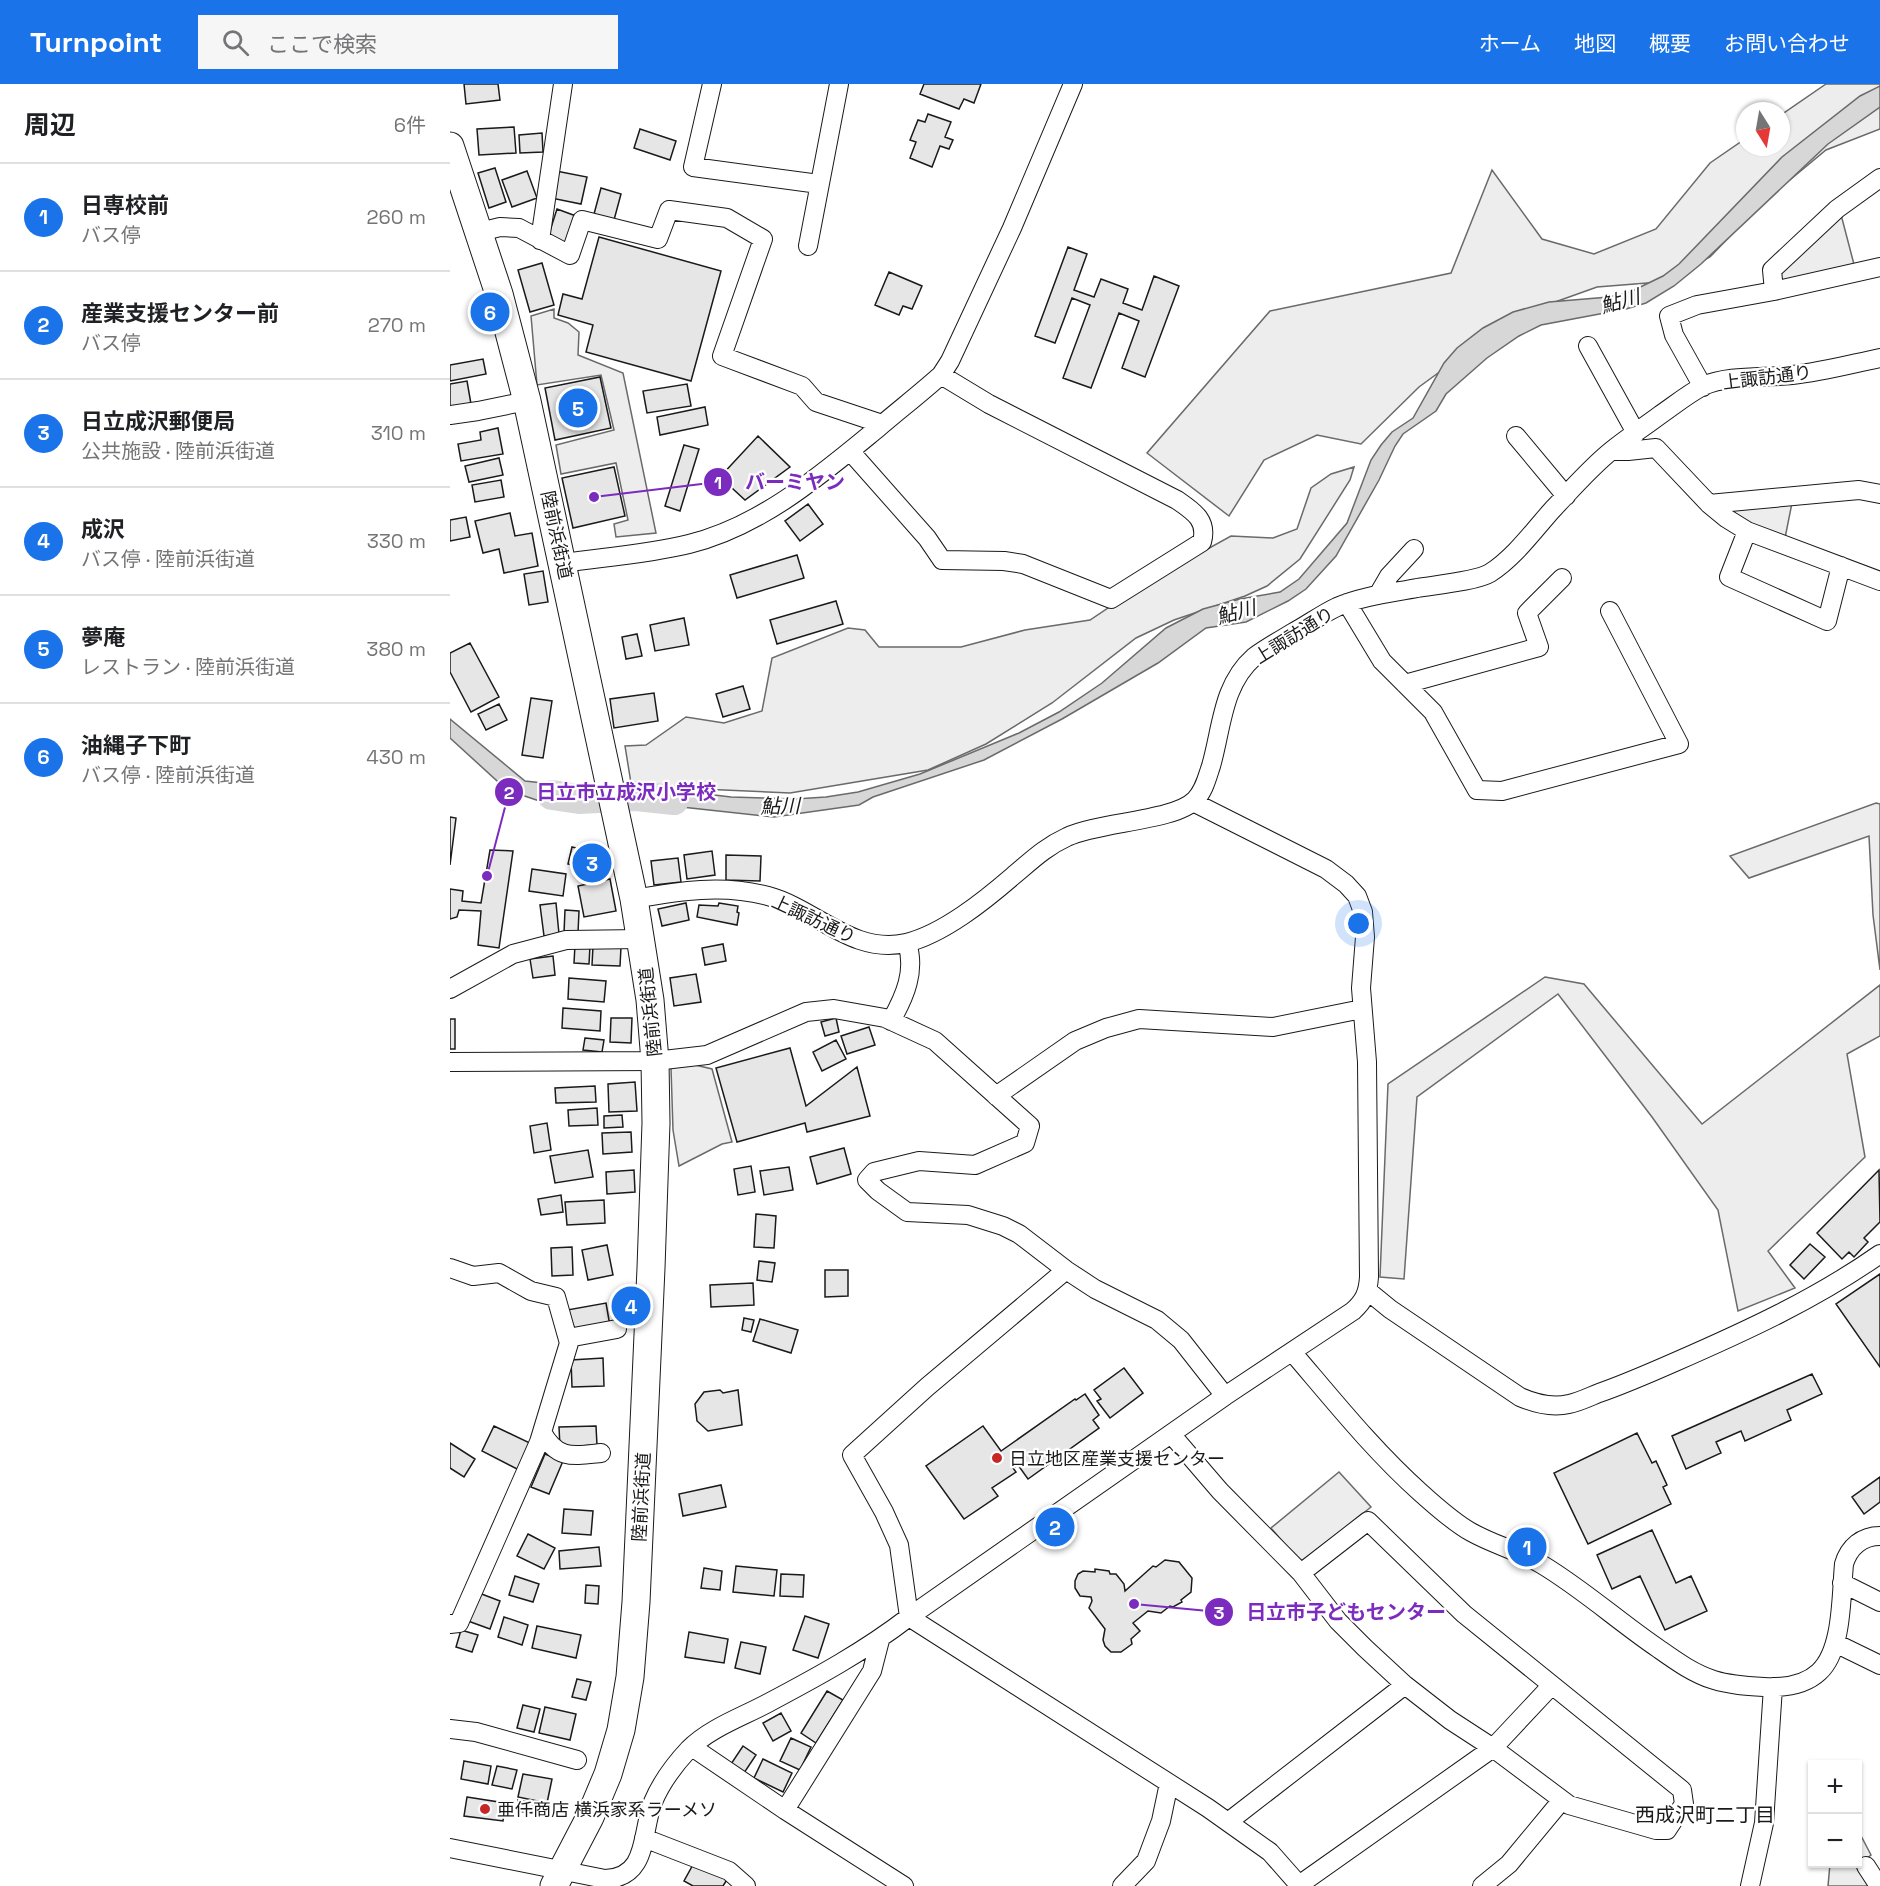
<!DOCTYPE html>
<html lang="ja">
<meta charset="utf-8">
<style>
:root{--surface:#fff;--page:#f6f6f6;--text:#202124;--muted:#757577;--line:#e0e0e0;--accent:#1a73e8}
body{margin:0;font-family:"Space Grotesk","Noto Sans JP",sans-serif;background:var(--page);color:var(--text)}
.controls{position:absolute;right:18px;bottom:18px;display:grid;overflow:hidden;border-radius:0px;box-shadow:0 2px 4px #0004}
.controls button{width:54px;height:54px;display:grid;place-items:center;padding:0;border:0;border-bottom:2px solid var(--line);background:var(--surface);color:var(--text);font:30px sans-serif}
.compass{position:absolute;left:1286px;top:18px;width:54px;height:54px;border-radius:50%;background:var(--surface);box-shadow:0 2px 4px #0004;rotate:169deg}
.you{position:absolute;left:909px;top:840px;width:21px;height:21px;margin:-15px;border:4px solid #fff;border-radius:50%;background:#1a73e8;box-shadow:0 0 0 9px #1a73e833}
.badge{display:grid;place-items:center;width:39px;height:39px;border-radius:50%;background:var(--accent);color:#fff;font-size:20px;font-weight:700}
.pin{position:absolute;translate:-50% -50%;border:3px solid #fff;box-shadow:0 2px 6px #0006}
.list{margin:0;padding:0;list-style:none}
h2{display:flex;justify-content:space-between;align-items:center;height:78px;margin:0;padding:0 24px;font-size:26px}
h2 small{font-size:20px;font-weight:400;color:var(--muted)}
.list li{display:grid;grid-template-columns:39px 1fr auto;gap:18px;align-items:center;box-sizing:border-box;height:108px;padding:0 24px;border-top:2px solid var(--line)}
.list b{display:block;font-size:22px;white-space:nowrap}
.list p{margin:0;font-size:20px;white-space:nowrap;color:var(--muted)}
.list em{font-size:20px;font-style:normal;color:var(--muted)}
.icon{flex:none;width:33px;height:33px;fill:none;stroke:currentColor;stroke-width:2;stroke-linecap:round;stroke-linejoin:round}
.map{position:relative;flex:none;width:1430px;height:1802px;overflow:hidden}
header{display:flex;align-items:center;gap:36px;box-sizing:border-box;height:84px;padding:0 30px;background:var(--accent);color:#fff}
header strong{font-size:28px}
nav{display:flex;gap:33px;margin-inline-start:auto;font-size:21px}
.search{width:420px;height:54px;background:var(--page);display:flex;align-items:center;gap:15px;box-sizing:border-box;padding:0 21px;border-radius:0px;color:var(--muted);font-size:22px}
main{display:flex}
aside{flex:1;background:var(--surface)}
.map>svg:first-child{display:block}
.built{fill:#ededed;stroke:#6a6a6a;stroke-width:1.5}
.water{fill:#d7d7d7;stroke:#6a6a6a;stroke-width:1.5}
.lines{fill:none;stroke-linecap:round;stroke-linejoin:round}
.river{stroke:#d7d7d7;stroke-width:30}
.building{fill:#e6e6e6;stroke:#1a1a1a;stroke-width:1.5}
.minor-casing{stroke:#1a1a1a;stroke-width:20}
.highway-casing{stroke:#1a1a1a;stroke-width:29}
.minor{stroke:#fff;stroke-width:18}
.highway{stroke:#fff;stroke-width:27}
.poi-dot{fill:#c62828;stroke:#fff;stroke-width:2}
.labels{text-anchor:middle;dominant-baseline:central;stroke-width:4.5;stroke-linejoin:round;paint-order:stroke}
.street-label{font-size:18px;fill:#1a1a1a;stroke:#fff}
.poi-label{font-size:18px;fill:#1a1a1a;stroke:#fff;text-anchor:start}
.water-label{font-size:20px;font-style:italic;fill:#1a1a1a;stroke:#fff}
.neighbourhood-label{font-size:20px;fill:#1a1a1a;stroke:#fff}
.leader{fill:none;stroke:#7b2cbf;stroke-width:2}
.callout-dot{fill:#7b2cbf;stroke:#fff;stroke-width:2}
.mark-label{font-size:18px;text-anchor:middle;font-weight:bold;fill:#fff}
.callout-label{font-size:20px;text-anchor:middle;font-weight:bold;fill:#7b2cbf;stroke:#fff;stroke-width:4.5;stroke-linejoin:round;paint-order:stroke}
</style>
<header>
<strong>Turnpoint</strong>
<div class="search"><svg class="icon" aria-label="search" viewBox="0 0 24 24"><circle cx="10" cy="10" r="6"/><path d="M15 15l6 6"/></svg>ここで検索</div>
<nav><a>ホーム</a><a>地図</a><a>概要</a><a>お問い合わせ</a></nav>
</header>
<main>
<aside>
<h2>周辺<small>6件</small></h2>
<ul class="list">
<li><span class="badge">1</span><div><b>日専校前</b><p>バス停</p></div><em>260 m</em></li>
<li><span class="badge">2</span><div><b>産業支援センター前</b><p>バス停</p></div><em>270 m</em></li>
<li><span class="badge">3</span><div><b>日立成沢郵便局</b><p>公共施設 · 陸前浜街道</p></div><em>310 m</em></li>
<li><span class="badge">4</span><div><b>成沢</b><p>バス停 · 陸前浜街道</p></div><em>330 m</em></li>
<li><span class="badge">5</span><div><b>夢庵</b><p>レストラン · 陸前浜街道</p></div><em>380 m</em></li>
<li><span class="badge">6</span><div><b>油縄子下町</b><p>バス停 · 陸前浜街道</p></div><em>430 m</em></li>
</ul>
</aside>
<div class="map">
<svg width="1430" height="1802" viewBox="0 0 1430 1802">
<rect width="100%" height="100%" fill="#fff"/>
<path class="built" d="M1376 0H1430V45L1376 66 1311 120 1260 173 1210 198 1147 203 1066 232 969 303 911 360 867 351 814 376 779 432 697 369 820 227 1001 189 1042 86 1092 155 1144 170 1206 145 1260 79 1295 55V63H1331V31Z
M1389 123 1406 188 1324 207 1322 186Z
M104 225V234L118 239 129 248 128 271 173 289 206 449 166 453 164 440 178 436 166 379 111 390 106 361 164 346 151 291 87 301 81 232Z
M904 383 900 396 850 475 817 502 795 512 724 536 686 554 602 619 536 660 478 686 340 709 251 705 181 699 175 662 196 661 236 633 274 639 312 627 322 574 398 544 415 546 429 563H511L575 546 640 536 694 500 781 452 823 454 847 445 861 404 881 390Z
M1343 414 1334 459 1259 420Z
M1426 719 1430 720V886L1423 831 1419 752 1299 794 1280 772Z
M1095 893 1134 900 1252 1040 1430 901V952L1397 970 1415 1073 1318 1167 1345 1204 1288 1227 1268 1126 1202 1033 1108 910 967 1013 954 1195 930 1193 938 1000Z
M241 980 262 985 282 1058 272 1060 229 1082 223 1046 221 984Z
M889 1388 921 1423 851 1479 821 1444Z
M1408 1746 1421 1771 1410 1780 1420 1802H1378L1380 1780H1408Z"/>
<path class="water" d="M1430 2V23L1378 60 1251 180 1224 202 1196 219 1176 225 1091 241 1069 252 1037 274 996 310 986 327 953 350 945 362 929 396 886 472 856 505 838 517 796 538 756 544 708 579 612 635 534 676 423 713 409 721 324 733 186 718 182 701 281 713 345 715 376 713 408 708 470 690 569 649 609 628 652 599 716 544 753 525 790 515 830 508 849 495 897 439 921 376 931 361 942 348 963 334 994 279 1007 264 1033 244 1063 228 1099 218 1159 213 1180 208 1213 192 1229 180 1332 73 1410 12Z
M0 635 75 697 139 704 143 724 113 725 57 706 0 654Z"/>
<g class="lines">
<path class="river" d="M102 711 129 715 186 712 224 716"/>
</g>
<path class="building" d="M14 0H48L50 16 16 20Z
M474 0H531L524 19 514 15 509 25 470 10Z
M478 30 501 38 495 53 503 56 499 65 490 62 482 83 460 74 466 58 460 56 468 36 475 38Z
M64 43 66 69 29 71 27 45Z
M190 45 226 57 220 76 184 64Z
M92 49 93 68 70 69 69 51Z
M45 84 56 118 39 124 28 89Z
M77 87 87 114 62 123 52 96Z
M106 87 137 93 131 120 101 114Z
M151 104 171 110 164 136 144 130Z
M107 125 126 132 116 159 98 153Z
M149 153 271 187 241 297 136 268 143 241 108 231 113 210 132 215Z
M618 163 637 170 624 206 644 213 651 195 678 205 673 219 692 226 704 192 729 202 695 293 672 284 689 237 669 229 641 304 613 294 640 221 622 214 605 259 585 252Z
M92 179 104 221 80 228 68 186Z
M439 188 472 202 462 225 453 222 449 231 425 221Z
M33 275 36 290 0 297V281Z
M150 293 161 344 105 356 95 304Z
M17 297 21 320 0 324V300Z
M237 300 241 322 197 329 193 307Z
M255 323 258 341 210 351 207 333Z
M48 344 53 370 11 377 8 360 31 356 30 348Z
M308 352 340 383 295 416 270 393Z
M234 361 249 365 230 427 215 422Z
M49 374 53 391 19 398 15 382Z
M164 383 175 432 123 444 112 394Z
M51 396 54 413 25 418 22 401Z
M358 420 373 440 350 457 335 437Z
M60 429 65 452 82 449 88 482 54 489 49 465 33 469 25 437Z
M16 433 20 453 0 457V436Z
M347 471 354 494 287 514 280 491Z
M93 487 98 518 79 521 74 490Z
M386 517 393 540 327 560 320 536Z
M234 534 239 561 205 567 200 541Z
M187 550 192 572 176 575 172 553Z
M20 559 49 613 21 628 0 588V569Z
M293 602 300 625 273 633 266 610Z
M204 609 208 637 164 644 160 615Z
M81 614 102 617 93 674 72 671Z
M49 620 57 636 36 646 28 630Z
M0 733 6 734 0 781Z
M122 763 157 771 153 789 118 780Z
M40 766 63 767 49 864 28 861 31 827 9 826 7 833 0 835V805L13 807 12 817 31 819Z
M262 767 265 791 237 795 234 771Z
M276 771 311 772 310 797 276 796Z
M228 774 231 798 204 801 201 777Z
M82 785 116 790 113 812 79 807Z
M160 795 166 827 134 833 128 802Z
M106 819 109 850 94 852 90 821Z
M236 819 239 836 212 842 208 825Z
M269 819 288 822 287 828 289 829 287 841 247 833 249 821 268 822Z
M115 826 129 827 128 849H114Z
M273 860 276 877 255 881 252 864Z
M125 861 140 862 139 880 124 879Z
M143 862 171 863 170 882 142 881Z
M103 872 105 891 83 894 80 875Z
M246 890 251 918 224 922 220 894Z
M119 894 156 897 154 918 118 915Z
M113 924 151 927 150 947 112 944Z
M161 934H182L181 959 160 958Z
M386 934 389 948 375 952 371 938Z
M0 935H5V965H0Z
M419 943 425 961 397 970 391 952Z
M135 954 154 956 152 968 133 966Z
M386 956 396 975 372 987 363 968Z
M340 964 356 1022 407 983 420 1032 357 1048 355 1039 287 1058 266 984Z
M185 998 187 1027 159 1028 158 1000Z
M145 1002 146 1018 106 1019 105 1004Z
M147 1024 148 1041 119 1042 118 1026Z
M172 1031 173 1043 154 1044V1032Z
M97 1039 101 1066 84 1069 80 1042Z
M181 1048 182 1068 153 1070 152 1049Z
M394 1064 401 1090 367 1100 360 1073Z
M138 1066 143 1093 105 1099 100 1072Z
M301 1082 305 1108 288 1111 284 1085Z
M339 1083 343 1106 314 1111 310 1087Z
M184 1086 185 1108 157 1110 156 1088Z
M1429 1086 1430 1138 1414 1154 1418 1158 1404 1173 1399 1168 1392 1175 1367 1149Z
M111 1111 113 1128 91 1131 88 1115Z
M154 1116 155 1139 117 1141 115 1118Z
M306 1130 326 1132 324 1164 304 1163Z
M1360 1160 1375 1173 1354 1195 1340 1181Z
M157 1161 163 1191 138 1196 132 1166Z
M122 1163 123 1191 102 1192 101 1164Z
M309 1177 325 1179 322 1198 307 1196Z
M375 1186H398V1212L375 1213Z
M1430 1190V1283L1386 1220Z
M303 1199 304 1221 261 1223 260 1201Z
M156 1219 160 1242 122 1249 117 1226Z
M294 1234 304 1236 301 1248 292 1246Z
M310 1235 348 1246 341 1269 303 1257Z
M153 1274 154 1302 122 1303 121 1276Z
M674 1284 693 1309 660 1334 647 1317 651 1315 644 1306Z
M1362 1290 1372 1310 1337 1326 1341 1336 1295 1357 1291 1347 1266 1358 1271 1369 1236 1385 1222 1352Z
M270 1306 273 1309 288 1306 292 1341 258 1347 247 1337 245 1320 254 1308Z
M635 1310 649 1331 643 1336 649 1344 578 1395 568 1381 563 1384 566 1388 542 1404 548 1412 514 1435 476 1382 533 1342 551 1367 625 1315 626 1316Z
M44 1342 82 1360 69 1386 32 1367Z
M146 1342 147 1361 110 1363 109 1343Z
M1187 1349 1202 1379 1206 1377 1217 1401 1213 1403 1221 1420 1138 1460 1104 1389Z
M0 1359 25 1375 14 1393 0 1384Z
M95 1370 113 1377 99 1410 81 1403Z
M1430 1393V1418L1414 1430 1402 1413Z
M271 1401 276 1423 233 1432 229 1410Z
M114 1425 143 1427 141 1451 112 1449Z
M1202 1446 1226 1499 1241 1492 1257 1527 1215 1546 1190 1492 1162 1505 1147 1471Z
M78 1450 105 1464 94 1485 67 1472Z
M149 1463 151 1482 110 1485 109 1467Z
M715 1476 729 1478 742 1494 741 1508 731 1516 732 1518 723 1523 720 1522 711 1529 698 1527 683 1539 690 1547 681 1555 682 1560 671 1568H661L655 1562 653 1556 655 1545 639 1524 642 1517 641 1513 630 1512 625 1504V1497L628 1490 633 1487 645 1488V1485L659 1487 660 1490H666L674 1500 675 1507 703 1482 706 1483Z
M286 1482 327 1486 324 1512 283 1508Z
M254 1484 272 1487 270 1506 251 1504Z
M331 1490 354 1491 353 1513 330 1512Z
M65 1492 89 1500 83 1518 59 1511Z
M136 1501 149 1502 148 1520 135 1519Z
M29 1509 50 1517 40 1545 18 1537Z
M355 1532 379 1540 368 1574 343 1566Z
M54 1533 78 1541 72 1561 48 1553Z
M87 1542 131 1551 126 1574 82 1564Z
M11 1546 28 1551 22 1568 6 1563Z
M239 1548 278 1555 274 1579 235 1573Z
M291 1558 316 1563 310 1590 285 1584Z
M127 1595 141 1598 136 1616 122 1613Z
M377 1607 393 1616 366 1659 351 1649Z
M73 1621 90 1625 84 1648 67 1644Z
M95 1623 126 1630 120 1656 89 1649Z
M331 1629 341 1647 323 1657 313 1639Z
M341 1654 361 1663 350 1686 330 1677Z
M293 1662 306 1671 294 1689 281 1680Z
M313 1675 342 1689 333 1708 304 1694Z
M14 1677 41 1682 38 1700 11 1695Z
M47 1682 67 1686 62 1705 42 1701Z
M73 1690 102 1695 97 1719 68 1713Z
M17 1713 55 1719 53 1737 14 1732Z
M68 1716 84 1719 82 1729 67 1727Z
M245 1777 278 1794 273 1802H243L234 1797Z"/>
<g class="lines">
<g class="minor-casing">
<path id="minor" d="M262 0 243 83 369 100
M30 148 50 143 69 144 120 171 132 136 208 155 219 126 277 134 313 155 272 272 352 302 366 318 432 340
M90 156 113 0
M358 162 389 0
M1324 207 1322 186 1387 125 1430 94
M1138 262 1186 349
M1253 303 1224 251 1219 232 1247 221 1324 207 1430 183
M0 331 28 327 77 317
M1066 352 1116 412
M400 367 477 454 492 476 554 477 573 480 661 515 752 458C758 436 743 427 727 416L539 320 491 291
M1162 367H1178L1206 364 1259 420 1276 434 1297 447 1430 497
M1259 420 1409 406 1430 410
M1297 447 1279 493 1377 537 1391 482
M113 479C155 473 198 470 239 460 312 442 372 390 428 344 449 326 471 309 491 291L500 277 562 144 623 0
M928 511 939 492 964 465
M897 519 932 577 983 628 1027 706 1052 707 1229 660 1160 527
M955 600 1089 563 1077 529 1112 494
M184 815C229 807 272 800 318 812 366 825 402 871 456 859 493 850 534 817 563 792 581 777 595 763 617 753 648 738 725 737 745 716 754 707 757 694 761 682 772 644 772 601 804 573 816 564 829 557 842 549 857 541 872 530 887 523 912 512 941 509 967 504 985 501 1027 497 1040 489 1065 473 1084 446 1103 425 1122 405 1140 384 1161 367 1177 354 1194 343 1210 331 1223 322 1238 310 1253 302 1277 291 1315 294 1342 291 1372 288 1401 280 1430 274
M0 905 63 870 116 856 191 855
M441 937C455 912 466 887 457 859
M0 978 205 977 257 971 356 928 384 925 435 934 485 957 580 1042 575 1059 525 1081 469 1077 424 1088 417 1096 428 1107 457 1128 518 1131 553 1142 569 1150 616 1186 645 1205 707 1236 731 1256 775 1312
M546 1012 625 957 656 944 689 935 823 943 912 925
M0 1184 23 1192 49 1189 81 1207 106 1213 119 1259 89 1358 9 1539 0 1540
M616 1186 477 1303 402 1371 434 1428 449 1461 459 1533 758 1724 820 1768 850 1802
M918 1207 940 1225 1070 1313C1086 1320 1102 1324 1119 1320 1129 1318 1139 1313 1149 1309 1175 1300 1200 1289 1225 1278 1296 1247 1366 1215 1430 1170
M118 1254 167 1245
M843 1269C884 1317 924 1367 971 1409 987 1423 1003 1438 1021 1448 1044 1461 1069 1467 1091 1480 1133 1505 1169 1538 1209 1565 1226 1577 1244 1590 1264 1596 1280 1601 1297 1602 1314 1603 1333 1604 1354 1602 1369 1588 1393 1566 1391 1511 1394 1480 1399 1463 1412 1452 1430 1452
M92 1348C107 1376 123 1372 151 1369
M721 1350 770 1407 851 1489 888 1537 915 1564 955 1601 1000 1636 1043 1664 1119 1721 1206 1746H1217L1234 1720 1232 1706 1014 1530 918 1437 851 1489
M1392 1499 1430 1518
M1385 1559 1430 1581
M0 1645 26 1648 127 1676
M242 1663 335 1726 454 1802
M335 1726 422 1587 430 1556
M778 1738 955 1601
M194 1754 279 1787 296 1802
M0 1764 155 1795C199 1794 191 1748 203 1718 211 1699 225 1680 239 1665 260 1644 292 1633 318 1619 367 1593 415 1567 459 1533L775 1312 903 1227C914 1217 918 1209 919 1193L917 978 911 904 915 853 913 828 907 812 896 800 876 785 743 718
M1416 1782 1429 1802
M849 1801 1043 1664 1102 1601
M672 1802 696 1777 711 1737 719 1699
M1032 1802 1059 1780 1112 1716
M1300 1802 1314 1739 1323 1603"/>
</g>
<g class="highway-casing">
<path id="highway" d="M0 62 49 210 77 317 184 815 200 916 205 977 206 1039 201 1184 186 1518 180 1593 171 1646 158 1690 140 1733 104 1802"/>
</g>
<use href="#minor" class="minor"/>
<use href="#highway" class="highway"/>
</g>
<g class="poi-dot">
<circle cx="547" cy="1374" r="6"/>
<circle cx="35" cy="1725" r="6"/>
</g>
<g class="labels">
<g class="street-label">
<text transform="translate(1317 293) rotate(-7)">上諏訪通り</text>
<text transform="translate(107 451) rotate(78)">陸前浜街道</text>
<text transform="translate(844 551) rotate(-32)">上諏訪通り</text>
<text transform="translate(364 835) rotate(25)">上諏訪通り</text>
<text transform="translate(200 928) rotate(-96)">陸前浜街道</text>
<text transform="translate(191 1413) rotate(-87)">陸前浜街道</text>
</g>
<g class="poi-label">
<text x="559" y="1374">日立地区産業支援センター</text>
<text x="47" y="1725">亜仟商店 横浜家系ラーメソ</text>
</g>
<g class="water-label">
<text transform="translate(1170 217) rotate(-15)">鮎川</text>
<text transform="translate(786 528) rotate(-15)">鮎川</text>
<text transform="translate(330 722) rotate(-1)">鮎川</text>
</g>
<g class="neighbourhood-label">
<text x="1255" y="1731">西成沢町二丁目</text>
</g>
</g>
<path class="leader" d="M144 413L268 398M37 792L59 708M684 1520L769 1528"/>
<g class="callout-dot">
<circle cx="144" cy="413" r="6"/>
<circle cx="37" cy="792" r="6"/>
<circle cx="684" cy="1520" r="6"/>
<circle cx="268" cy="398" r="15"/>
<circle cx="59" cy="708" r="15"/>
<circle cx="769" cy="1528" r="15"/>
</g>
<g class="mark-label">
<text x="268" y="405">1</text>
<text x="59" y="715">2</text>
<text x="769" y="1535">3</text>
</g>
<g class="callout-label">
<text x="345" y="405">バーミヤン</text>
<text x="176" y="715">日立市立成沢小学校</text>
<text x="896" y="1535">日立市子どもセンター</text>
</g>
</svg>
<div class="controls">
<button>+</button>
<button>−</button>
</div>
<svg class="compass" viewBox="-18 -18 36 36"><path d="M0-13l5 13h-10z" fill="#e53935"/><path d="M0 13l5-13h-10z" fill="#757577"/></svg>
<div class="you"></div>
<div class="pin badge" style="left:1077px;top:1463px">1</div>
<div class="pin badge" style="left:605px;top:1443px">2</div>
<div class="pin badge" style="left:142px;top:779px">3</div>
<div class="pin badge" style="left:181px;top:1222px">4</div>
<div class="pin badge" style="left:128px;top:324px">5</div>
<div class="pin badge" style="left:40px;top:228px">6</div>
</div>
</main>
